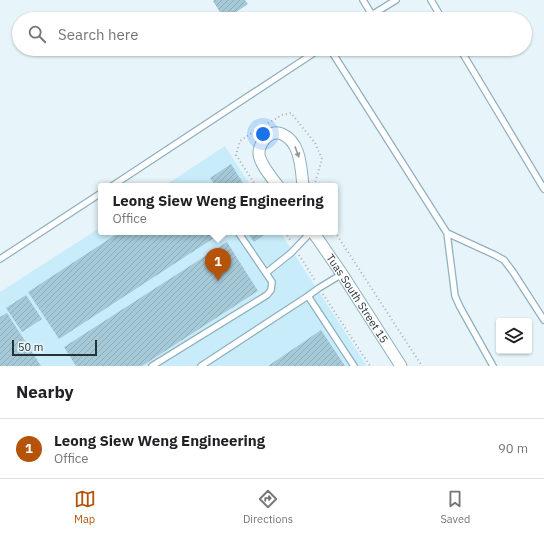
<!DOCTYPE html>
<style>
:root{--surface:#fff;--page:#f6f6f6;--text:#202124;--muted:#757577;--line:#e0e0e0;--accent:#b45309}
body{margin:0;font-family:"IBM Plex Sans",sans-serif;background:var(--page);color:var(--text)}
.controls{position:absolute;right:12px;bottom:12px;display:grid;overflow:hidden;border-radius:4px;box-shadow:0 1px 3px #0004}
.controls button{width:36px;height:36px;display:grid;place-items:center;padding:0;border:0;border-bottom:1px solid var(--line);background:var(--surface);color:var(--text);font:20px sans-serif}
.scale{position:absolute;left:12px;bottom:10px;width:85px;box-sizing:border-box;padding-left:4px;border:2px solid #253339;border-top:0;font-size:11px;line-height:14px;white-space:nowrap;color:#253339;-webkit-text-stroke:3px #e7f5fb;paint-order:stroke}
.you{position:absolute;left:263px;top:134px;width:14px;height:14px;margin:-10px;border:3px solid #fff;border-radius:50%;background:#1a73e8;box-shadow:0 0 0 6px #1a73e833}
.badge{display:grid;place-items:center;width:26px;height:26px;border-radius:50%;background:var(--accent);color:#fff;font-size:13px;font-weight:700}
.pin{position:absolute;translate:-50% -33px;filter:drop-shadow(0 1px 2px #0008)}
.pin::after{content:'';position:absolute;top:21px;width:14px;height:12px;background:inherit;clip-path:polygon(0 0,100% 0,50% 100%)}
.popup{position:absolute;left:98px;top:183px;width:240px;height:52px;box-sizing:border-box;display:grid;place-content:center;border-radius:4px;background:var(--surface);filter:drop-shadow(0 1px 3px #0005);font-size:13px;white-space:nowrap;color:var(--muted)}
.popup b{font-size:15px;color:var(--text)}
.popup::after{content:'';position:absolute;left:50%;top:100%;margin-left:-8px;border:8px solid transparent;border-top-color:var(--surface)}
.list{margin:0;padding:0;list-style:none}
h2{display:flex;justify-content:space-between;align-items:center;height:52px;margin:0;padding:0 16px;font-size:17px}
h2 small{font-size:13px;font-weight:400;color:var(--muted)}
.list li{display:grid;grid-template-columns:26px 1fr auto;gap:12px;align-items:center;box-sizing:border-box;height:60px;padding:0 16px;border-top:1px solid var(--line)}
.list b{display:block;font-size:15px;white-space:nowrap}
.list p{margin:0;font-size:13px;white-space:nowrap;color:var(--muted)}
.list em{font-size:13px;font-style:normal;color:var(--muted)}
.icon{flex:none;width:22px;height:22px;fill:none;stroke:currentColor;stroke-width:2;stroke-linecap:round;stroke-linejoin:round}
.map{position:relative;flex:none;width:544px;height:366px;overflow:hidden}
.search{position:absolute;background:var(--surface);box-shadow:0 1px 3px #0004;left:12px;right:12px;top:12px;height:44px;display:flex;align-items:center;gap:10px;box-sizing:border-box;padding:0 14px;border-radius:22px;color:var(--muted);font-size:15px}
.sheet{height:112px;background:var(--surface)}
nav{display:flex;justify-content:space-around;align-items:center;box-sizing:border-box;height:56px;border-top:1px solid var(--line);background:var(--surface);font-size:11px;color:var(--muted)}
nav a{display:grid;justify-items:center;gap:2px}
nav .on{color:var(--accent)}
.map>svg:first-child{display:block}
.built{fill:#c9ecfb}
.building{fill:url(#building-hatch)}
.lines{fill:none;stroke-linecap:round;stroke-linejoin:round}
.service-casing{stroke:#8eb0bf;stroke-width:8}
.minor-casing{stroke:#8eb0bf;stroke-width:13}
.path{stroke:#a3b1b7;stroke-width:2;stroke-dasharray:1 3;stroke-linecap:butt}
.service{stroke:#fff;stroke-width:5.5}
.minor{stroke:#fff;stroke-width:11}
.oneway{fill:#92999c}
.labels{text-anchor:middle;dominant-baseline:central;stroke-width:4;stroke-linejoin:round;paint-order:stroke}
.street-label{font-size:11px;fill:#253339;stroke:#e7f5fb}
</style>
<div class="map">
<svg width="544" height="366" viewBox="0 0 544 366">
<defs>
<pattern id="building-hatch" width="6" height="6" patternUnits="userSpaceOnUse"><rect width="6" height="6" fill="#a5c9d7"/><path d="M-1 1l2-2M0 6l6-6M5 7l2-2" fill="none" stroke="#8eadb9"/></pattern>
</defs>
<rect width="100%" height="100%" fill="#e7f5fb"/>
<path class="built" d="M225 146 251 186H164Z
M101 227V232H280L367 366H0V292Z"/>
<path class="building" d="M214 0H245L248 4 226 19H224L213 1Z
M231 164 245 186H216L210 178Z
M120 232H219L220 234 59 339 28 292Z
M247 232H268L254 242Z
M227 242 258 291 142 366H76L64 347Z
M26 295 42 319 22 332 6 308Z
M7 313 41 366H0V317Z
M321 330 345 366H268Z"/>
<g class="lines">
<g class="service-casing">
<path id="service" d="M363 0 372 15
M431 0 442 19
M365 19 396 0
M330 49 447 233 455 296 460 307 493 366
M460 49 544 189
M112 186 320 49
M447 233 495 255 504 260 513 272 544 320
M0 259 101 193
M266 273 291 253 311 232
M308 296 354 366
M152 366 267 295 271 290 272 282 238 232
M201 366 308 296 319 288 342 274"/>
</g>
<g class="minor-casing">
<g id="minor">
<path d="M278 186C272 178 258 162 259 152 259 146 264 139 268 136 272 133 277 132 282 134 301 142 301 169 303 186"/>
<path id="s1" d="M313 232 342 274 401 366"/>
</g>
</g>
<path class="path" d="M268 123 282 115 291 113 315 143 322 159 315 183
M256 186 236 155 240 141 259 128
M285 232 291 241
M335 232 422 366
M299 255 316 282
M323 294 370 366"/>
<use href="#service" class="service"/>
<use href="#minor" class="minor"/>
</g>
<defs><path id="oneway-solid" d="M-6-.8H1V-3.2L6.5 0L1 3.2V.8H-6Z"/></defs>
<use class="oneway" href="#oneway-solid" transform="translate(297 152) rotate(70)"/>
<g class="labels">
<g class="street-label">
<text stroke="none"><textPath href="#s1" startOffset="80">Tuas South Street 15</textPath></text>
</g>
</g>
</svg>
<div class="controls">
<button><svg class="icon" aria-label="layers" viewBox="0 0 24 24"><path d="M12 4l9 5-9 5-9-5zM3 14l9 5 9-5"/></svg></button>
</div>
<div class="scale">50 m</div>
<div class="you"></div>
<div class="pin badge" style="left:218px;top:281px">1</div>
<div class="popup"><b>Leong Siew Weng Engineering</b>Office</div>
<div class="search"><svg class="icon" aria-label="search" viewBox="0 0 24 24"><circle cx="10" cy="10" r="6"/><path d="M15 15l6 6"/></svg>Search here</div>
</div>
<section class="sheet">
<h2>Nearby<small></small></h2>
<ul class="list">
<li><span class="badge">1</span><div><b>Leong Siew Weng Engineering</b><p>Office</p></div><em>90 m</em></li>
</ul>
</section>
<nav>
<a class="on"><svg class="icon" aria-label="map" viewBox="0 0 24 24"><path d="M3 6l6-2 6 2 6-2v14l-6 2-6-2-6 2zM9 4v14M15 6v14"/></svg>Map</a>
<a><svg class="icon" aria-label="directions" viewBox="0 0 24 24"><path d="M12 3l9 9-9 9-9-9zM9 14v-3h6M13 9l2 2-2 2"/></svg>Directions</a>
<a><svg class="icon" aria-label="saved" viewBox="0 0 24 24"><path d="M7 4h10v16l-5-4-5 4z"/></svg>Saved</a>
</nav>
